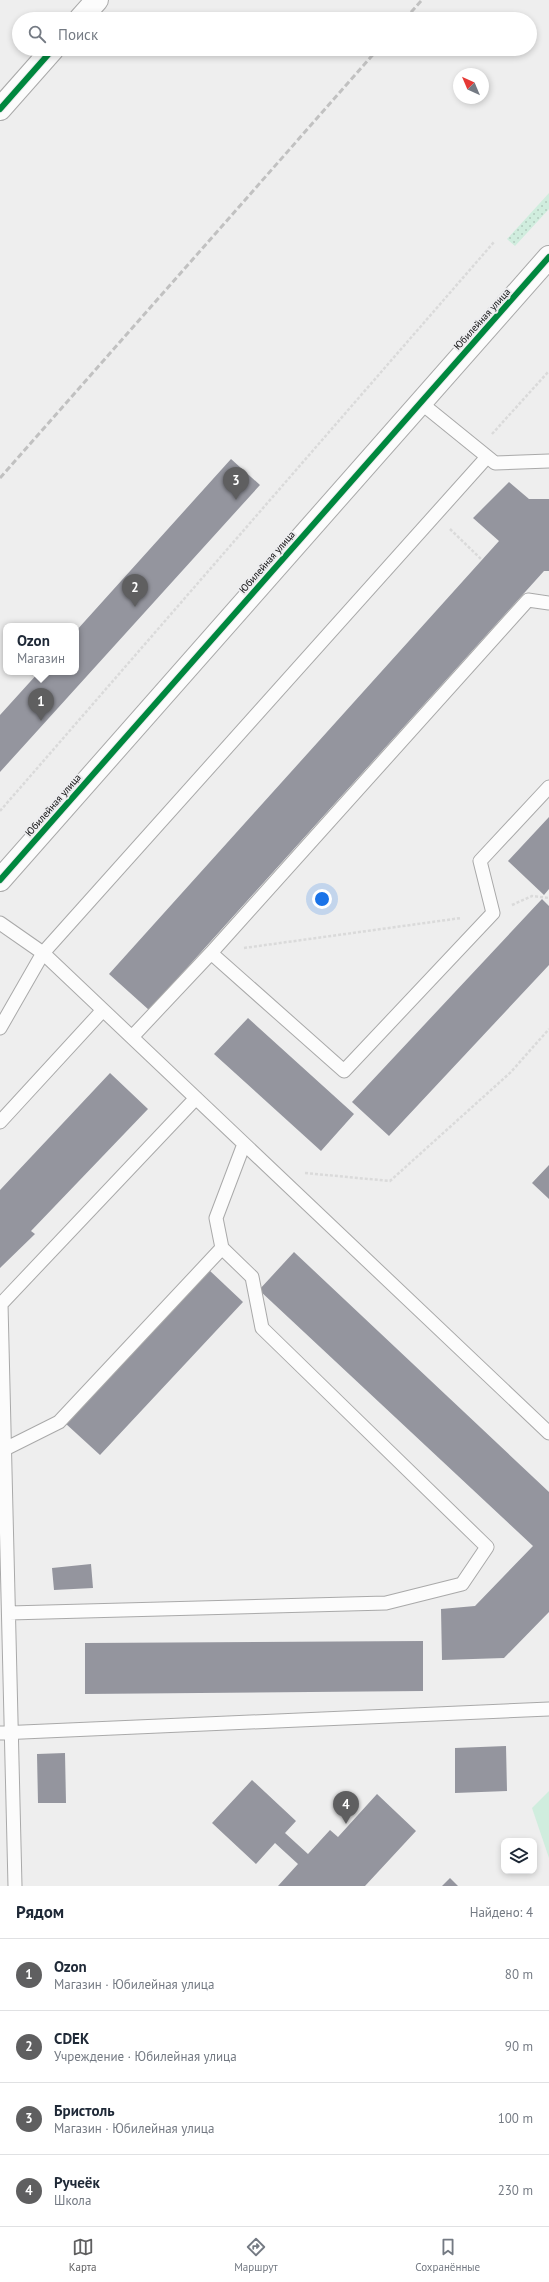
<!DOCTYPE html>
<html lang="ru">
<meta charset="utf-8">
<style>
:root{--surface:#fff;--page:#f6f6f7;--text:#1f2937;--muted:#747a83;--line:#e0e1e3;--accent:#5f5f60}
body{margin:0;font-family:"PT Sans",sans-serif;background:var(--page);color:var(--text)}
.controls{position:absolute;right:12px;bottom:12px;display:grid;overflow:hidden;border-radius:8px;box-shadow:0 2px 6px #0003}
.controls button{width:36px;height:36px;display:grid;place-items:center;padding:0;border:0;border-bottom:1px solid var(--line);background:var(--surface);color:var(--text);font:20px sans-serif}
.compass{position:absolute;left:453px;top:68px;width:36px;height:36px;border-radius:50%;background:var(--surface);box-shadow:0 2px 6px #0003;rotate:316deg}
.you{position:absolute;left:322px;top:899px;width:14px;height:14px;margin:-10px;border:3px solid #fff;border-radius:50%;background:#1a73e8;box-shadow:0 0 0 6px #1a73e833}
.badge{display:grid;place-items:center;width:26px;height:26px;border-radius:50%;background:var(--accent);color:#fff;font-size:13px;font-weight:700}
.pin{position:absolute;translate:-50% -33px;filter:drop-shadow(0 1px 2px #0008)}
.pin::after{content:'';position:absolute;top:21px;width:14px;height:12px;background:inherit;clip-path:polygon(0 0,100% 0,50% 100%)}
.popup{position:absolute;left:3px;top:623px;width:76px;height:52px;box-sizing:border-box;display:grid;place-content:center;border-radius:8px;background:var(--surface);filter:drop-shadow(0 1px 3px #0005);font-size:13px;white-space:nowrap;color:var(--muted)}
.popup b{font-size:15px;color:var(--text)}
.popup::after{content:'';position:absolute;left:50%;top:100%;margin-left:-8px;border:8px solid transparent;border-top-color:var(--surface)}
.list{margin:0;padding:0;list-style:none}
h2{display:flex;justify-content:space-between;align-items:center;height:52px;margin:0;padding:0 16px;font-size:17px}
h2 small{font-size:13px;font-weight:400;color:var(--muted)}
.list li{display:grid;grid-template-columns:26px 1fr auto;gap:12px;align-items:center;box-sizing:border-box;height:72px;padding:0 16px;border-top:1px solid var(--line)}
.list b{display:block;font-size:15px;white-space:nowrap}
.list p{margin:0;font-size:13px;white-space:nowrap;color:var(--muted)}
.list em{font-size:13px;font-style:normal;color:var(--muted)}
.icon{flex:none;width:22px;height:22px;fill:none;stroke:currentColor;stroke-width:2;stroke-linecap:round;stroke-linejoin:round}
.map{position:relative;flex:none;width:549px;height:1886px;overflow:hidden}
.search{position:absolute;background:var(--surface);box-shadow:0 2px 6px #0003;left:12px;right:12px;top:12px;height:44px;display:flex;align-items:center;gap:10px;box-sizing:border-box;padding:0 14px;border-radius:22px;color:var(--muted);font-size:15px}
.sheet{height:340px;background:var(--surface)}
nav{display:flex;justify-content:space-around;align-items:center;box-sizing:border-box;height:56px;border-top:1px solid var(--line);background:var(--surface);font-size:11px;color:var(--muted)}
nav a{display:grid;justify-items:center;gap:2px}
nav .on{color:var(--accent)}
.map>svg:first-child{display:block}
.grass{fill:url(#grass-dots)}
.garden{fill:#d0edde}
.building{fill:#94959e}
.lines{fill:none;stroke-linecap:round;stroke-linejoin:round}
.lane-casing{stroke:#a9a9a9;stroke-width:15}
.street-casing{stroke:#a9a9a9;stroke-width:24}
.path{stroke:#dadada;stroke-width:2.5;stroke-dasharray:3 2;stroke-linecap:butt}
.lane{stroke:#fcfcfc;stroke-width:13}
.street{stroke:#fcfcfc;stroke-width:22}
.rail{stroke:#c1c1c1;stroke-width:3;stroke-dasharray:6 3;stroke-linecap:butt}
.cycleway-casing{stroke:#ededef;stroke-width:8}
.cycleway{stroke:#00873e;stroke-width:6}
.labels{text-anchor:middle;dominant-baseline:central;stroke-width:4;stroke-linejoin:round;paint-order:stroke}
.street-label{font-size:10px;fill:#121213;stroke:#ededef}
</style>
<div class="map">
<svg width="549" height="1886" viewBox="0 0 549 1886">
<defs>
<pattern id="grass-dots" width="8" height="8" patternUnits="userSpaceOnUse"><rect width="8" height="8" fill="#d0edde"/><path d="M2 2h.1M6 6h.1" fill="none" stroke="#b2cabe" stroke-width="1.8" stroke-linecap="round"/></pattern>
</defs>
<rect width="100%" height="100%" fill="#eee"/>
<path class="grass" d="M549 193V209L515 246 507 239Z"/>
<path class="garden" d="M549 1791V1858L532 1808Z"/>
<path class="building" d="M231 459 260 485 0 772V715L39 672H76V631Z
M509 482 529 499H549V571H544L149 1010 109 974 499 541 473 518Z
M549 817V889L544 895 508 861Z
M542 899 549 906V965L389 1136 352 1102Z
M248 1018 354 1114 321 1151 214 1054Z
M110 1073 148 1109 31 1231 35 1234 0 1268V1190Z
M549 1165V1199L532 1183Z
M294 1252 549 1492V1612L504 1658 442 1660 441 1609 475 1606 533 1546 259 1290Z
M208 1269 243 1302 100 1455 65 1423Z
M91 1564 93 1588 54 1590 52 1568Z
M423 1641V1691L85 1694V1643Z
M506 1746 507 1791 455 1793V1748Z
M65 1753 66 1803H38L37 1754Z
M252 1780 296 1821 285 1833 308 1854 330 1830 338 1837 377 1794 416 1831 365 1886H278L298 1864 275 1843 256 1864 212 1823Z
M450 1878 458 1886H442Z"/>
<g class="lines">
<g class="lane-casing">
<path id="lane" d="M421 403 495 463 549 461
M0 923 43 953 549 1433
M211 953 344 1071 493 913 480 861 549 787
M0 1028 43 953 487 457
M132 1037 211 953 528 600 549 603
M0 1122 103 1010
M222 1248 216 1218 244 1144
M5 1449 59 1422 222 1248 252 1277 262 1328 487 1547 462 1584 386 1603 9 1613
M0 1733 549 1709
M15 1886 1 1304 196 1098"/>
</g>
<g class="street-casing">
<path id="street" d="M80 19 97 0
M0 109 53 49
M0 880 549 257"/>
</g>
<path class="path" d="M492 434 549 371
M450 529 482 560
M0 811 494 242
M512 905 532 896 549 898
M244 948 461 918
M305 1173 390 1181 511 1072 549 1029"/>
<use href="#lane" class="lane"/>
<use href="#street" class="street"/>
<path class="rail" d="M405 19 422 0
M0 478 378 49"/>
<g class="cycleway-casing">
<path id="cycleway" d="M0 109 53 49
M0 880 549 257"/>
</g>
<use href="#cycleway" class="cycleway"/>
</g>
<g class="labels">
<g class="street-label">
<text transform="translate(482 319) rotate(-48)">Юбилейная улица</text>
<text transform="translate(267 562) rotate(-49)">Юбилейная улица</text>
<text transform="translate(53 805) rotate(-49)">Юбилейная улица</text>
</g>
</g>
</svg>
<div class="controls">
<button><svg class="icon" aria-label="layers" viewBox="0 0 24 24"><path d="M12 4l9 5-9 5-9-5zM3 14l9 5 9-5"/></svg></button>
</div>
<svg class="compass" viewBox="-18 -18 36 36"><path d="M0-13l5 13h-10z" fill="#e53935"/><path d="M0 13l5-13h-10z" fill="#747a83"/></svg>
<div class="you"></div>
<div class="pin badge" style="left:41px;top:721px">1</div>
<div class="popup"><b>Ozon</b>Магазин</div>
<div class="pin badge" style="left:135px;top:607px">2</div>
<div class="pin badge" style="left:236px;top:500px">3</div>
<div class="pin badge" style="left:346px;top:1824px">4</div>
<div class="search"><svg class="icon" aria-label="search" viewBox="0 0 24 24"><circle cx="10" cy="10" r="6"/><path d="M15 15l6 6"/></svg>Поиск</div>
</div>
<section class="sheet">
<h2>Рядом<small>Найдено: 4</small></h2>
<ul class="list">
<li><span class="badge">1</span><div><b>Ozon</b><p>Магазин · Юбилейная улица</p></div><em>80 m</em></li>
<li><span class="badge">2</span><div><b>CDEK</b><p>Учреждение · Юбилейная улица</p></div><em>90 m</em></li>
<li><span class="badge">3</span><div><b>Бристоль</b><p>Магазин · Юбилейная улица</p></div><em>100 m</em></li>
<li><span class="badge">4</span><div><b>Ручеёк</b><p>Школа</p></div><em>230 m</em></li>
</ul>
</section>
<nav>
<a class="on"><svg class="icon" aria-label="map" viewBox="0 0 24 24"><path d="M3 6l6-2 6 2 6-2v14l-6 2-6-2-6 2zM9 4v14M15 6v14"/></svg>Карта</a>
<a><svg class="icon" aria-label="directions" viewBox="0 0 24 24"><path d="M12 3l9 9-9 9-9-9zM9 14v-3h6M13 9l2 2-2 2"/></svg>Маршрут</a>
<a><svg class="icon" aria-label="saved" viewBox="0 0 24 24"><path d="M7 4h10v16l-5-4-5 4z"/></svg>Сохранённые</a>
</nav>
